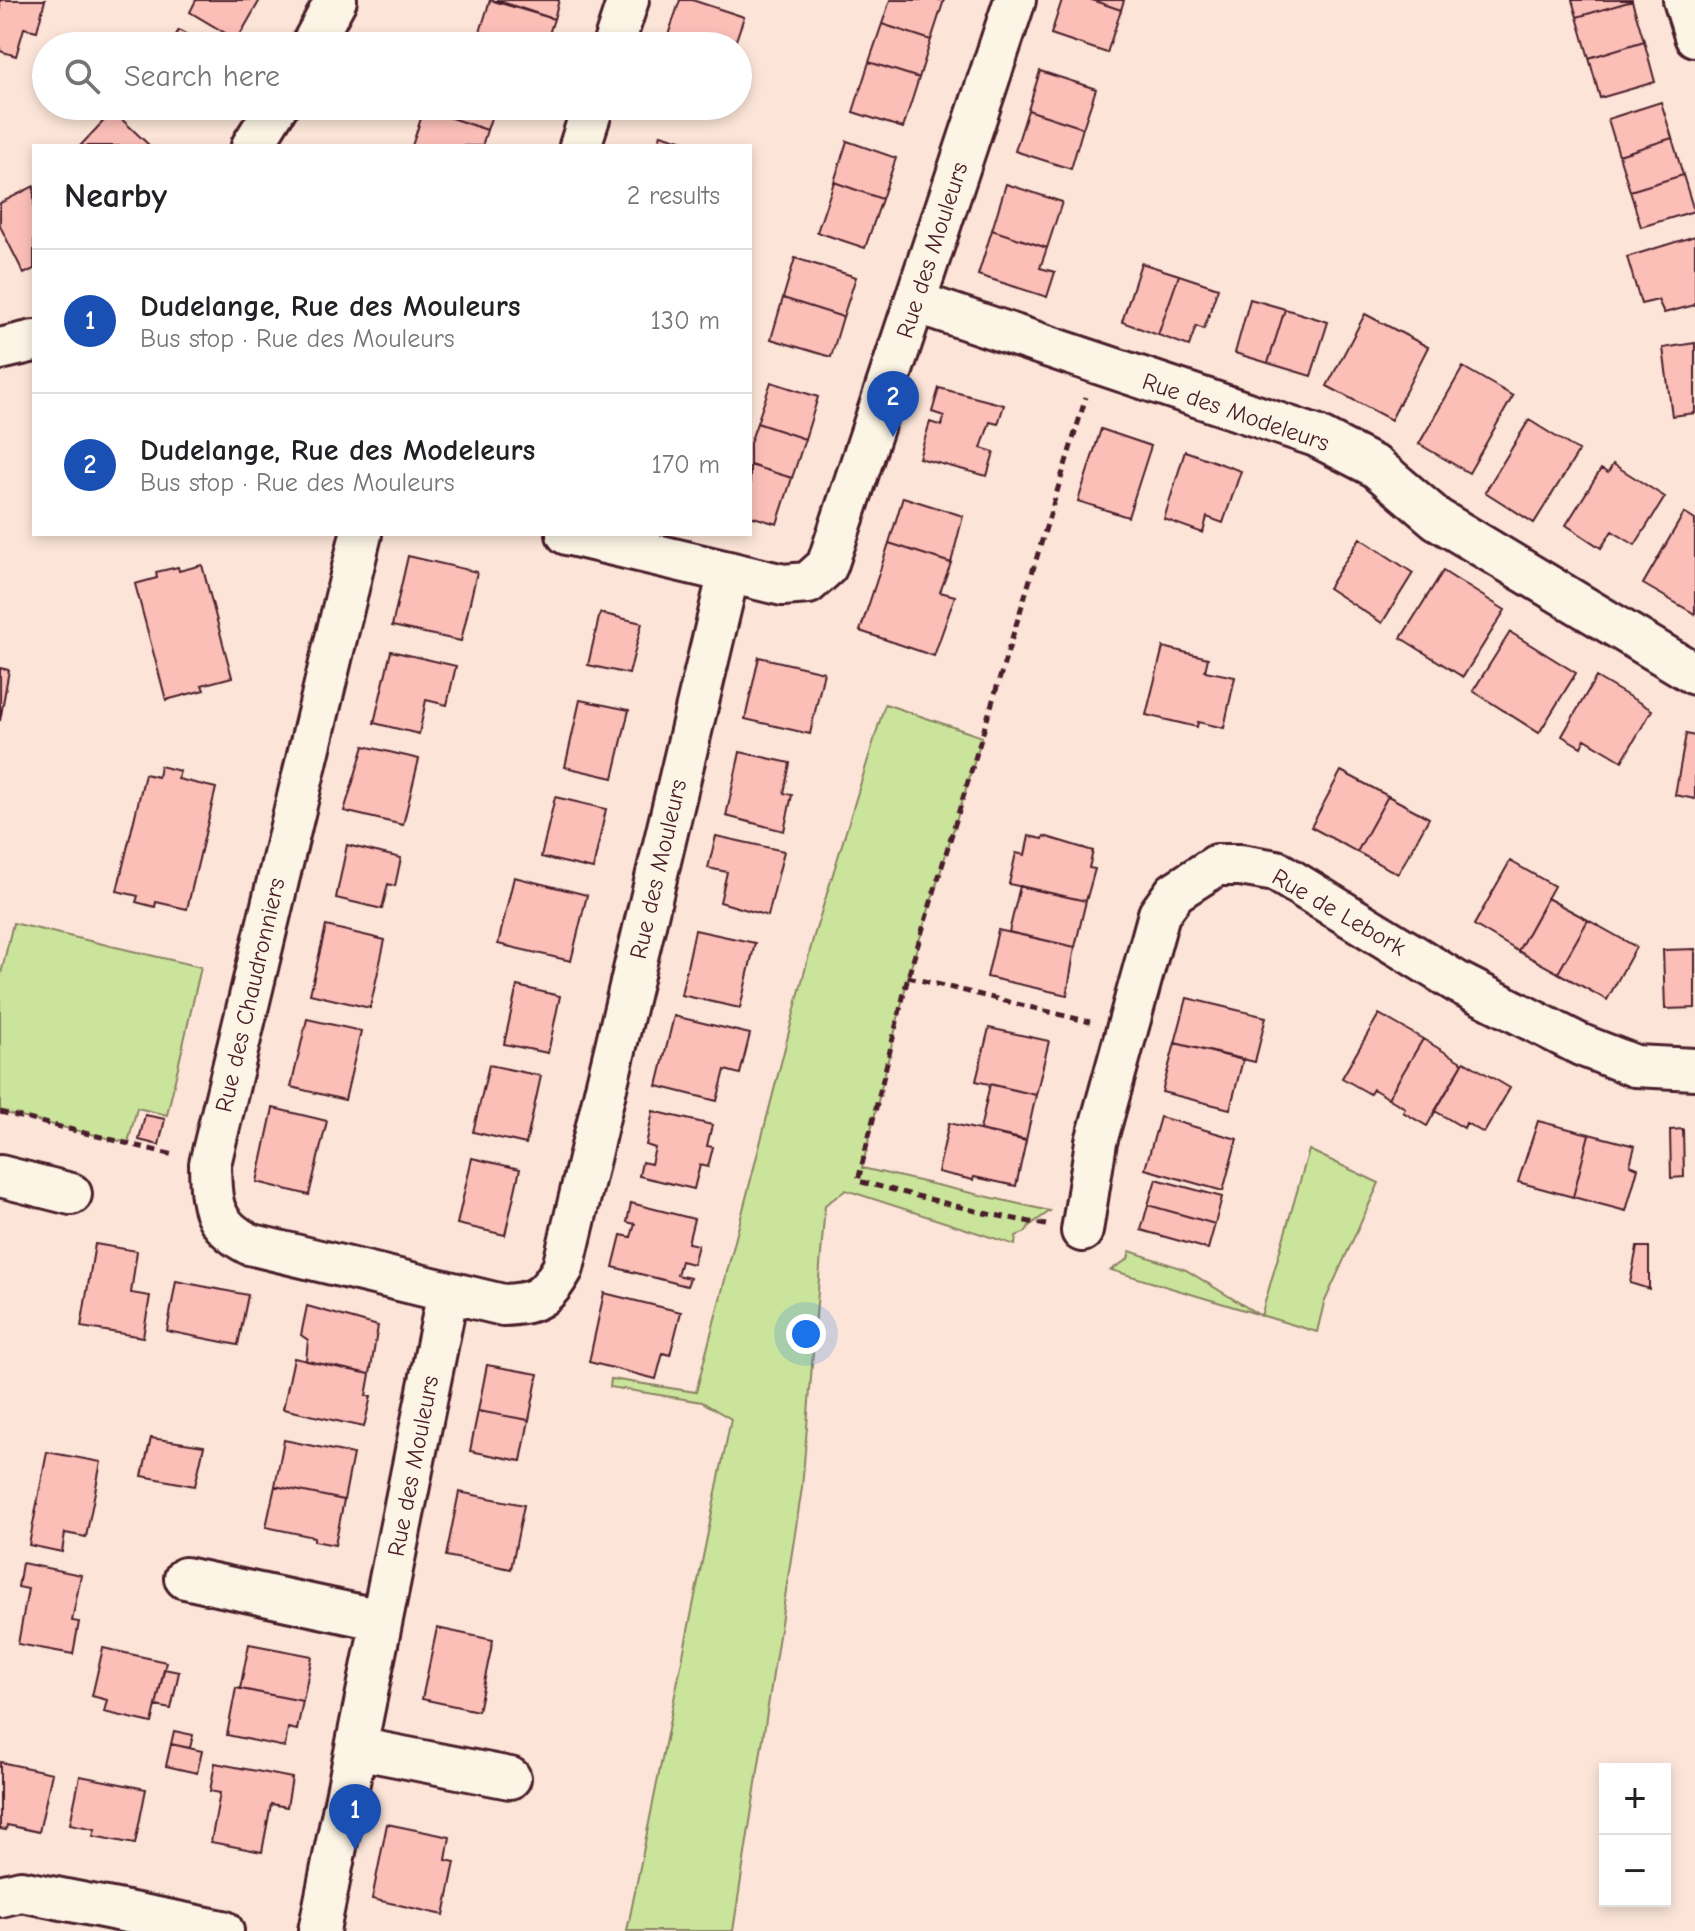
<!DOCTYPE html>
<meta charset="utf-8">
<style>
:root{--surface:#fff;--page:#f2f2f2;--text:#202124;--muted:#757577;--line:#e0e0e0;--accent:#4a1f2b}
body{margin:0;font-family:"Comic Neue",sans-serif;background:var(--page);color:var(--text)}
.controls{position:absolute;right:24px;bottom:24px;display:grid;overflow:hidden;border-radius:0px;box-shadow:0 4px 12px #0003}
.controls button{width:72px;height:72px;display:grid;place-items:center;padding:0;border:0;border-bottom:2px solid var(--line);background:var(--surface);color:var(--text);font:40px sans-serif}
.you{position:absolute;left:806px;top:1334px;width:28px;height:28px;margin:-20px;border:6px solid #fff;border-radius:50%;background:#1a73e8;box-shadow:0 0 0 12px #1a73e833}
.badge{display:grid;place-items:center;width:52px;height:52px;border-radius:50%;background:var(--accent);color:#fff;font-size:26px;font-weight:700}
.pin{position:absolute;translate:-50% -66px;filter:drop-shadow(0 2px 4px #0008)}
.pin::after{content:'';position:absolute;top:42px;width:28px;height:24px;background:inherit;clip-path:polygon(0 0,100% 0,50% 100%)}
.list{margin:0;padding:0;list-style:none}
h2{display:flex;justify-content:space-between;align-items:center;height:104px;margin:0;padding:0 32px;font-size:34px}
h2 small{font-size:26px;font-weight:400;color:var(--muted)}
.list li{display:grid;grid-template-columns:52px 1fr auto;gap:24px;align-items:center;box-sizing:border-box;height:144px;padding:0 32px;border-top:2px solid var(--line)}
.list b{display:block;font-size:30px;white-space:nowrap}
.list p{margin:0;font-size:26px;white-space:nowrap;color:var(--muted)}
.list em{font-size:26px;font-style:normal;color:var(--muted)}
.icon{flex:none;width:44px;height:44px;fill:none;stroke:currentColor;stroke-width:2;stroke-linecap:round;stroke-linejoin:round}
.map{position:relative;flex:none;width:1695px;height:1931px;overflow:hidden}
.search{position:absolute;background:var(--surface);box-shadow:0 4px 12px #0003;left:32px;top:32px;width:720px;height:88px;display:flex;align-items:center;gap:20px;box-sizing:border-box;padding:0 28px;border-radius:44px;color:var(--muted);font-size:30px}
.panel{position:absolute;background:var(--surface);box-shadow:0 4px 12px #0003;left:32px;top:144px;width:720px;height:392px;border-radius:0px}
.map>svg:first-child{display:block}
.green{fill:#cae59b;stroke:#8a8263;stroke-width:2}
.building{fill:#fbbfb8;stroke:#4a1f2b;stroke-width:2}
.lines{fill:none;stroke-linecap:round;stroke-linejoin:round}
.minor-casing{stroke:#4a1f2b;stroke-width:46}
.path{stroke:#4a1f2b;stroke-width:5;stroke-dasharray:8 6;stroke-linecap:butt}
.minor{stroke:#fcf5e5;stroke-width:40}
.labels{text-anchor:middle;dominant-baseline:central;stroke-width:6;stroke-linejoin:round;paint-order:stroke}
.street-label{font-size:24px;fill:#4a1f2b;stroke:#fcf5e5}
</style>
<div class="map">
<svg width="1695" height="1931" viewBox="0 0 1695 1931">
<rect width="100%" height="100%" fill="#fce5d8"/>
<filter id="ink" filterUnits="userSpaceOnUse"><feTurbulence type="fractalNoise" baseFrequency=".0125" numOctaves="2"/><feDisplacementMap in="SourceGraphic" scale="16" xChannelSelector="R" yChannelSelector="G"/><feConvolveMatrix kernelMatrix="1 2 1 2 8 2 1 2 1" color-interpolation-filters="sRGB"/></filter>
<g filter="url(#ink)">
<path class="green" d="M885 704 982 737 908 977 862 1168 1050 1211 1029 1226 1026 1232 1016 1236 1015 1245 846 1190 825 1205 802 1488 733 1931H627L731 1419 702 1402 610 1387 611 1379 696 1392 813 939Z
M13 923 201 967 167 1115 137 1108 128 1143 0 1112V978Z
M1309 1150 1379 1183 1324 1303 1317 1332 1111 1270 1128 1259 1130 1251 1186 1270 1261 1316Z"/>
<path class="building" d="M0 0H45L37 31 24 28 16 56 0 51Z
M196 0H260L237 40 190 12Z
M490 0 554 19 545 46H489L477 42Z
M496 0H559L554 19Z
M680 0H692L744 17 734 46H672L665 44Z
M890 0H944L931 40 882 24Z
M1062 0H1092L1121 10 1107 53 1051 34Z
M1092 0H1124L1121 10Z
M1572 0H1632V1L1577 17Z
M1632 1 1644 41 1589 58 1577 17Z
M882 24 931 40 919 78 869 62Z
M179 30 206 46H169Z
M1644 41 1655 82 1600 98 1589 58Z
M869 62 919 78 903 128 853 112Z
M1040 71 1096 89 1083 128 1028 110Z
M1661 102 1672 138 1619 155 1608 119Z
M425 106H495L487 130 424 109Z
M424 109 487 130 482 146H412Z
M1028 110 1083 128 1071 169 1015 151Z
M113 111 150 146H80Z
M661 134 700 146H658Z
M1672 138 1683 175 1630 191 1619 155Z
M847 141 896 158 882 199 834 182Z
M1683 175 1694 211 1641 227 1630 191Z
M834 182 882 199 865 248 817 232Z
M1006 184 1062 202 1047 248 992 230Z
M34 186V269L24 274 0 226V203Z
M992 230 1047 248 1040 268 1055 272 1047 297 978 275Z
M1695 236V305L1664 313 1658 300 1641 304 1627 257Z
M795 258 856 277 843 317 783 298Z
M1141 263 1179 275 1158 335 1122 322Z
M1179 275 1218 288 1204 329 1196 326 1189 346 1158 335Z
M783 298 843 317 831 357 771 339Z
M1250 299 1285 309 1268 363 1235 353Z
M1285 309 1328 322 1311 376 1268 363Z
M1365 314 1428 347 1391 420 1327 386Z
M1695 343V413L1672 416 1663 348Z
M1463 367 1513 396 1469 473 1419 444Z
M771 382 818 397 805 439 757 423Z
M939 388 1004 405 998 424 990 422 981 448 994 452 987 476 919 458 930 422 942 426 944 416 932 412Z
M1529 420 1579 451 1534 523 1485 492Z
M757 423 805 439 792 478 750 465V443Z
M1101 429 1151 446 1128 517 1078 501Z
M1185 451 1241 471 1223 523 1207 517 1203 533 1164 519Z
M1613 464 1665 497 1635 545 1612 531 1601 548 1566 525 1601 469 1608 473Z
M750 465 792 478 777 524 750 516Z
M903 497 963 516 951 563 889 543Z
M1684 513 1695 520V614L1643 584Z
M1360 538 1413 573 1382 623 1328 588Z
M889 543 951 563 940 592 955 596 934 656 860 631Z
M408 556 477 572 461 641 392 626Z
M202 565 232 677 202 685 204 690 166 700 135 584 157 578 156 572 178 567 179 571Z
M1443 571 1505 610 1463 677 1401 638Z
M600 613 642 623 629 674 588 665Z
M1510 632 1576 673 1539 733 1473 691Z
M1163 647 1208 658 1205 671 1235 677 1224 728 1198 722 1197 727 1146 715Z
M391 651 456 666 447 705 426 700 419 734 374 723Z
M759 657 824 672 810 734 745 719Z
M0 668 9 670 0 721Z
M1596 677 1652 710 1622 761 1585 739 1581 747 1562 736Z
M580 700 629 710 613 778 565 767Z
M1686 734 1695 736V799L1675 795Z
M364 746 419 759 403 825 344 811Z
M740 752 790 763 784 793 792 795 784 831 726 816Z
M160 766 180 771 178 779 216 788 187 909 156 902 155 907 136 902 138 896 117 891 145 774 158 777Z
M1341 771 1388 796 1357 852 1311 827Z
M1388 796 1429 818 1398 874 1357 852Z
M555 797 606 809 593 869 541 857Z
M716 836 784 851 768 916 720 902 727 872 708 868Z
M1029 836 1043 839 1044 836 1093 851 1089 868 1095 869 1086 901 1009 884 1016 853 1025 855Z
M347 845 401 858 395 886 388 884 382 909 336 898Z
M1510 861 1554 886 1518 951 1474 925Z
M514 877 587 895 571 961 498 944Z
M1020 886 1086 901 1075 947 1009 932Z
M1547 898 1588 920 1558 973 1518 951Z
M1588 920 1636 947 1607 1000 1558 973Z
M326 926 385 940 370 1008 310 994Z
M695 930 755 943 740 1008 681 995Z
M998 930 1075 947 1067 995 987 977Z
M1695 949V1008L1665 1009 1663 950Z
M517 986 560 996 548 1053 504 1044Z
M1187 998 1266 1017 1255 1062 1175 1043Z
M1379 1014 1423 1039 1388 1098 1373 1089 1370 1094 1342 1078Z
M674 1016 750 1034 740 1074 725 1070 717 1101 657 1086Z
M307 1019 361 1031 345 1100 291 1087Z
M989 1028 1049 1041 1036 1095 976 1081Z
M1423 1039 1463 1063 1427 1126 1403 1112 1405 1108 1388 1098Z
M1175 1043 1243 1060 1230 1109 1162 1092Z
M1464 1061 1510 1088 1484 1133 1466 1123 1464 1128 1435 1111Z
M489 1065 541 1076 526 1144 473 1132Z
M990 1084 1036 1095 1026 1140 980 1130Z
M273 1108 327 1121 309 1195 257 1182Z
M653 1111 712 1125 707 1146 713 1147 708 1167 700 1165 694 1189 639 1176 642 1162 651 1164 655 1148 646 1145Z
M145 1115 165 1119 159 1145 139 1140Z
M1160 1117 1237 1139 1223 1191 1145 1169Z
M1538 1121 1589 1134 1573 1197 1518 1182Z
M949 1123 1026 1141 1016 1186 974 1177 973 1180 938 1172Z
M1683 1129 1684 1177 1671 1178 1670 1130Z
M1589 1134 1635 1146 1630 1165 1638 1168 1626 1211 1573 1197Z
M472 1158 520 1169 505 1235 457 1224Z
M1156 1179 1222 1197 1215 1224 1148 1205Z
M631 1203 694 1219 688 1243 698 1245 693 1264 681 1261 677 1275 690 1278 687 1286 613 1267 621 1235 631 1237 635 1224 627 1222Z
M1148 1205 1215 1224 1208 1249 1141 1230Z
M95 1244 137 1251 131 1293 150 1296 143 1337 81 1327Z
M1637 1247H1649V1289L1630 1283Z
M176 1281 248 1295 238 1345 167 1331Z
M604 1293 681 1312 670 1355 663 1353 656 1379 589 1362Z
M307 1306 378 1326 370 1374 306 1361 308 1340 301 1335Z
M294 1358 370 1374 366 1396H371L364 1427 283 1409Z
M487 1365 538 1374 529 1420 478 1411Z
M478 1411 529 1420 521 1461 470 1451Z
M151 1438 204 1446 195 1486 142 1476Z
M284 1440 353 1454 344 1500 275 1486Z
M47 1452 101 1462 86 1537 65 1533 62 1552 29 1545Z
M275 1486 344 1500 335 1545 314 1541V1537L266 1527Z
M459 1492 524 1505 511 1569 446 1556Z
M22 1563 81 1575 72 1621 79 1622 73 1654 18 1644 28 1589 18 1587Z
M437 1628 493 1640 478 1711 422 1699Z
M249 1644 312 1656 303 1701 240 1689Z
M103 1648 166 1662 152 1723 104 1712 107 1700 92 1696Z
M164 1669 179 1672 171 1709 156 1706Z
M236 1688 303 1701 297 1730 288 1728 285 1747 227 1735Z
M174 1731 193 1735 190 1748 171 1744Z
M171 1744 202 1751 197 1773 166 1766Z
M0 1762 52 1773 39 1832 7 1825 6 1830 0 1829Z
M215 1763 292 1778 287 1807 271 1804 262 1852 211 1842 220 1793 210 1791Z
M80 1776 146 1789 135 1844 93 1836 95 1829 70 1824Z
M387 1824 450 1837 446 1860 455 1862 444 1915 372 1899Z"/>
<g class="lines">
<g class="minor-casing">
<path id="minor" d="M1684 0 1695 36
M311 46 336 0
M613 46 628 0
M252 146 277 106
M580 146 593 106
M915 302 1316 436 1376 467 1437 519 1695 674
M0 349 34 341
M361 534 210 1164C211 1204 211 1224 249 1244L503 1305C537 1304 546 1297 563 1268L729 572
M567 534 783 585 808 583 827 566 1015 0
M0 1176 71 1194
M1082 1231 1096 1142 1159 914 1175 892 1217 865H1240L1276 871 1457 982 1581 1045 1635 1066 1695 1069
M185 1578 381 1620
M356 1748 510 1778
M0 1896 21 1891 223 1931
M319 1931 448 1292"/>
</g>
<path class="path" d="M908 977 1090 1022
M0 1112 174 1155
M1046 1225 984 1213 858 1181 908 977 1086 397"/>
<use href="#minor" class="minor"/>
</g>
</g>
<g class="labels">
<g class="street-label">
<text transform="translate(932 250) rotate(-72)">Rue des Mouleurs</text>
<text transform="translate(1236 412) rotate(19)">Rue des Modeleurs</text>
<text transform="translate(658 869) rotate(-77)">Rue des Mouleurs</text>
<text transform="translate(1339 912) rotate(30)">Rue de Lebork</text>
<text transform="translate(250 995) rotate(-77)">Rue des Chaudronniers</text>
<text transform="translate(413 1466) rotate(-79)">Rue des Mouleurs</text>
</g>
</g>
</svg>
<div class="controls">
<button>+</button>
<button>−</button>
</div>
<div class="you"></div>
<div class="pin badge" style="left:355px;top:1850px;background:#1a4fb4">1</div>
<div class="pin badge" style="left:893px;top:437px;background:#1a4fb4">2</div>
<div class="search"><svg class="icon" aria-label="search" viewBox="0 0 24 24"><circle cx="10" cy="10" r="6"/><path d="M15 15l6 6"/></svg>Search here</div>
<section class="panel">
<h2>Nearby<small>2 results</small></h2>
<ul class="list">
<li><span class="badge" style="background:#1a4fb4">1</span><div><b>Dudelange, Rue des Mouleurs</b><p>Bus stop · Rue des Mouleurs</p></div><em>130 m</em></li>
<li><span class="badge" style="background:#1a4fb4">2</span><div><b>Dudelange, Rue des Modeleurs</b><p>Bus stop · Rue des Mouleurs</p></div><em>170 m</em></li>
</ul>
</section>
</div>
